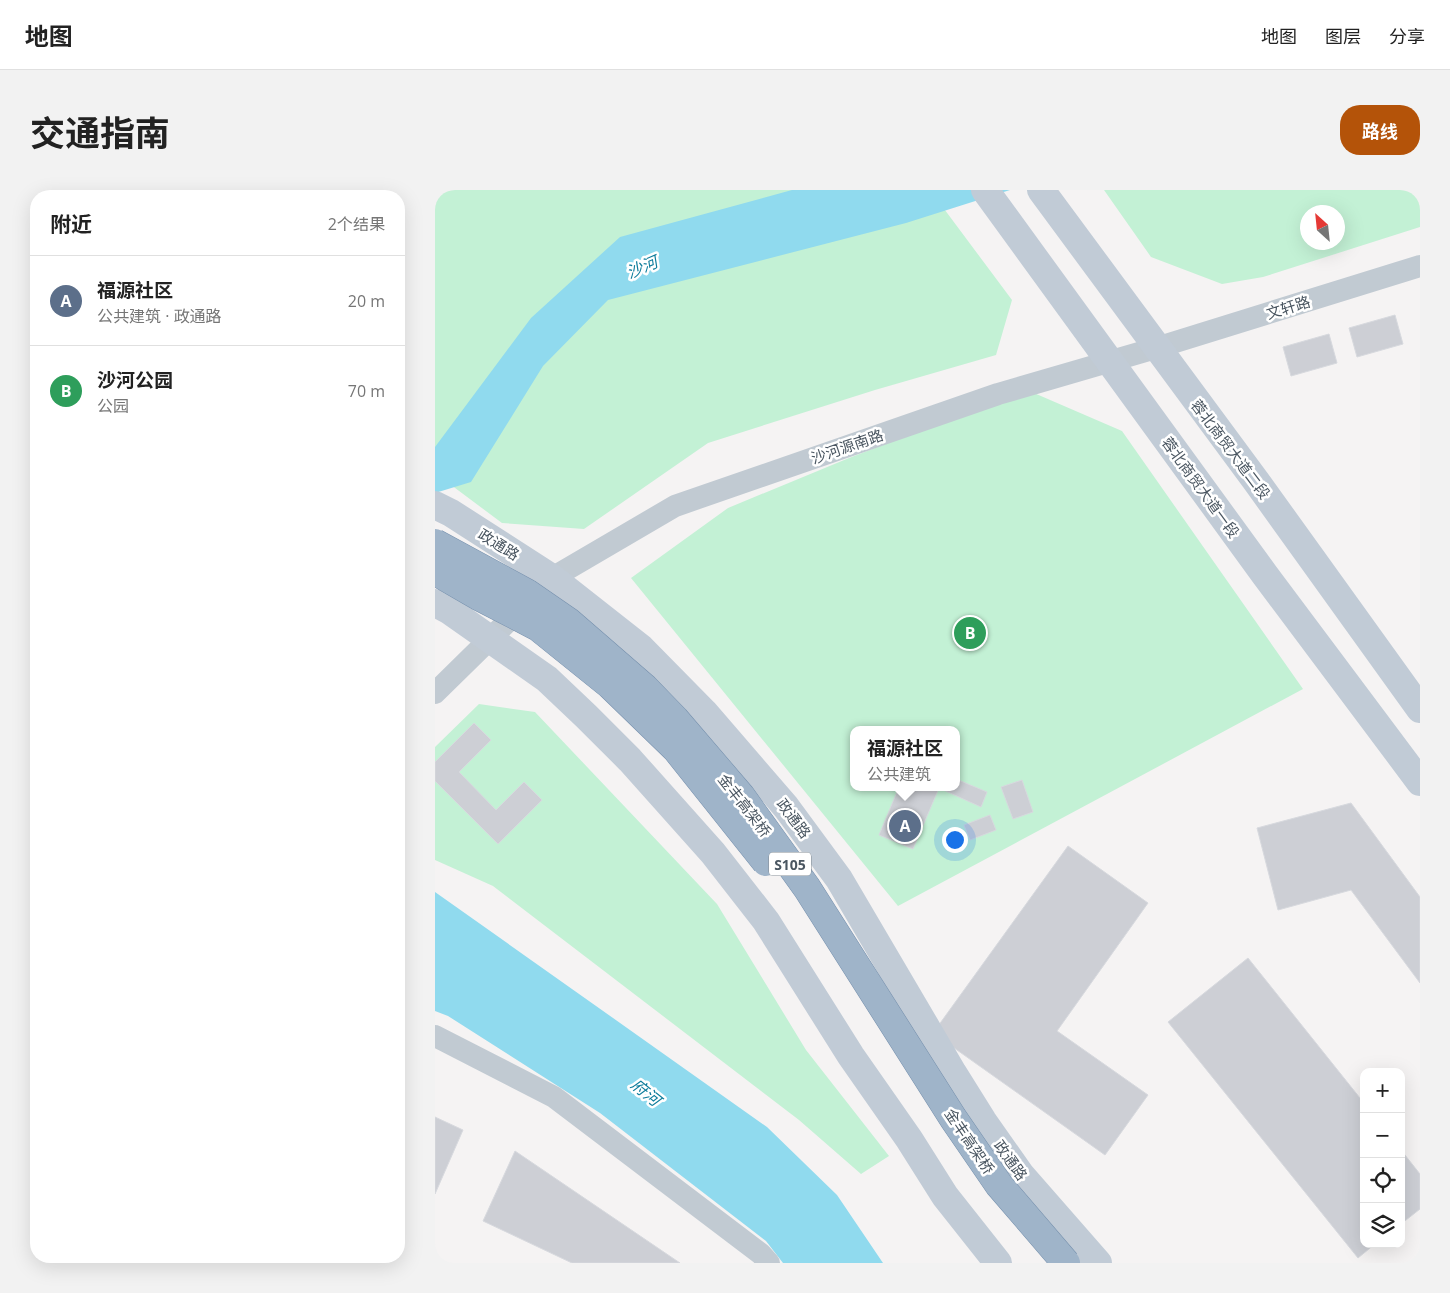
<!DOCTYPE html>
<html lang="zh">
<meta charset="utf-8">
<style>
:root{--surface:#fff;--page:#f2f2f2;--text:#222;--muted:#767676;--line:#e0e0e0;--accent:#b45309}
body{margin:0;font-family:"Open Sans","Noto Sans SC",sans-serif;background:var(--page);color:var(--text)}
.controls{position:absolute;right:15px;bottom:15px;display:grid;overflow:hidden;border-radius:10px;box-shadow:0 5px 20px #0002}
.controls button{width:45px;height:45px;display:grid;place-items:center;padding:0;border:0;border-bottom:1px solid var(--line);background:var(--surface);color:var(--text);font:25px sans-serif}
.compass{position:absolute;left:865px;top:15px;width:45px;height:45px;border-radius:50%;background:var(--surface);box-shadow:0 5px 20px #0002;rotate:333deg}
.you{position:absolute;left:519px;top:649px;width:18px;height:18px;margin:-12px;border:4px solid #fff;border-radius:50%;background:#1a73e8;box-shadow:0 0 0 8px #1a73e833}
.badge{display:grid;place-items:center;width:32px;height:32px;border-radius:50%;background:var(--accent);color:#fff;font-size:16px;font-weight:700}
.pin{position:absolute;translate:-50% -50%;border:2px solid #fff;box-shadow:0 1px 5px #0006}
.popup{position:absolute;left:415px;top:536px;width:110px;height:65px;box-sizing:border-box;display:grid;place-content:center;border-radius:10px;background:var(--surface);filter:drop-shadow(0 1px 4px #0005);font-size:16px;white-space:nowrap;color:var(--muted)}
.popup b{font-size:19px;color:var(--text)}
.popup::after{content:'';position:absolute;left:50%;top:100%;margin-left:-10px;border:10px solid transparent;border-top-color:var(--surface)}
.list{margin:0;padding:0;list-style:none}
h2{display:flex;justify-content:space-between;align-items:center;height:65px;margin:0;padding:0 20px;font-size:21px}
h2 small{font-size:16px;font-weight:400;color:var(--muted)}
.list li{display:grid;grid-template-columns:32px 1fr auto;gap:15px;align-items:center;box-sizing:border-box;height:90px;padding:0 20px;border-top:1px solid var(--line)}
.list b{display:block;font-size:19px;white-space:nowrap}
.list p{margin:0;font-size:16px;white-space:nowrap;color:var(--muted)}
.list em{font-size:16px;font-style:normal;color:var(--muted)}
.icon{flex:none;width:28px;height:28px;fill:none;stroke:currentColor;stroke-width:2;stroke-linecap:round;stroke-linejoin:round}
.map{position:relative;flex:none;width:985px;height:1073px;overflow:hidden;border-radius:20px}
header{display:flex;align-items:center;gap:30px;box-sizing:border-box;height:70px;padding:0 25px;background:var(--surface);border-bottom:1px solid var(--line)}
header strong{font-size:24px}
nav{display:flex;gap:28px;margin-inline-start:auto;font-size:18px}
.intro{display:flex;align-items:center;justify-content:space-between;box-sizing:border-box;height:120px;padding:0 30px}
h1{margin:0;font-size:35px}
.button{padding:12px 22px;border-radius:20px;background:var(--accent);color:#fff;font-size:18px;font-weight:700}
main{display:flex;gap:30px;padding:0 30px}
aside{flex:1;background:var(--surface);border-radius:20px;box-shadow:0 5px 20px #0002}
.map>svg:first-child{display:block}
.green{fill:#c3f1d5;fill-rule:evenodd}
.water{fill:#90daee}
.building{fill:#cdcfd5;stroke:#d7d9de}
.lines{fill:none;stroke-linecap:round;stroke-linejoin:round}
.minor{stroke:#c1cad2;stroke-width:22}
.secondary{stroke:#c1cbd6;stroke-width:28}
.trunk-bridge-casing{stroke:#7690ad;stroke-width:29;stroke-linecap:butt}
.trunk-bridge{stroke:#9fb4c9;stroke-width:28}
.labels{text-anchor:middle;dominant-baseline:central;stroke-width:5;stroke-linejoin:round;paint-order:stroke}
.shield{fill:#fff;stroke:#808990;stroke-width:1}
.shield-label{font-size:14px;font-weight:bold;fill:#4a5661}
.street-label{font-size:15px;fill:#4a5661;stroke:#fff}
.water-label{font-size:16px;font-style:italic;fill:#0c7c9b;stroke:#fff}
</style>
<header>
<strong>地图</strong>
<nav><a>地图</a><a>图层</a><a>分享</a></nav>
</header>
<div class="intro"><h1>交通指南</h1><a class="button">路线</a></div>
<main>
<aside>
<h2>附近<small>2个结果</small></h2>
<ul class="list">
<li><span class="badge" style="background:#5c6f8a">A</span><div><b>福源社区</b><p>公共建筑 · 政通路</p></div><em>20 m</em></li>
<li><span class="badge" style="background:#2e9e5b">B</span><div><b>沙河公园</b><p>公园</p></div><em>70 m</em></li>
</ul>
</aside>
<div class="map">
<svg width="985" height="1073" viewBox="0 0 985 1073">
<rect width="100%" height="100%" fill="#f5f3f3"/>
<path class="green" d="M0 0H495L577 110 561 165 440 200 273 253 149 339 67 333 0 283Z
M669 0H985V37L828 87 787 94 716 67ZM902 22V52H872V22Z
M592 200 687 241 868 499 463 716 196 388 293 318 414 268ZM419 540H521V597H419Z
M44 514 100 522 282 714 371 860 454 966 426 984 364 930 58 696 0 670V557Z"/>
<path class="water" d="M357 0H575L471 33 173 110 108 176 36 292 0 303V257L96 128 185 47Z
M0 702 332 937 402 1005 448 1073H348L331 1051 165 923 13 826 0 821Z"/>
<path class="building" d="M960 125 968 154 922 167 914 138Z
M894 144 902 173 856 186 848 157Z
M39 533 56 550 24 582 61 620 89 592 107 610 63 654 0 591V572Z
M521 589 552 602 546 617 504 598 478 659 444 645 464 597H521Z
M587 590 598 622 578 629 566 597Z
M916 613 985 707V793L916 700 843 720 822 638Z
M555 625 561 640 535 650 529 635Z
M633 656 713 713 622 841 713 905 670 965 498 843Z
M813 768 929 913V1054H940L923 1068 733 832Z
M0 927 28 940 0 1004Z
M966 960 985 984V1019L966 1034Z
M80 961 245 1073H137L48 1031Z"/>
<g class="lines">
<path class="minor" d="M0 503 117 388 240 316 563 204 721 158 985 76
M0 846 119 907 326 1064 334 1073"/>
<path class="secondary" d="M550 0 830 385 985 592
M606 0 821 291 985 519
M0 315 16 323 117 388 206 458 269 522 351 617 404 689 518 883 548 931 586 985 663 1073
M0 413 15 421 112 489 151 526 195 570 278 663 331 731 416 866 474 949 510 1006 563 1073"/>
<g class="trunk-bridge-casing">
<path id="trunk-bridge" d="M0 353 92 403 134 432 210 498 240 529 306 606 372 698 518 928 564 995 631 1073
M0 381 43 406 103 437 175 495 241 559 331 672"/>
</g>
<use href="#trunk-bridge" class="trunk-bridge"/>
</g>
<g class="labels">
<rect class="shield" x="334" y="662.5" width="42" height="23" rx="4"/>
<g class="shield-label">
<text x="355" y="674">S105</text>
</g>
<g class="street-label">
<text transform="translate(853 117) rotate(-17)">文轩路</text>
<text transform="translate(412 256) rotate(-19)">沙河源南路</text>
<text transform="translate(796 259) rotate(53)">蓉北商贸大道二段</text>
<text transform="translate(766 297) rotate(54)">蓉北商贸大道一段</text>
<text transform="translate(64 354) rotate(32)">政通路</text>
<text transform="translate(310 615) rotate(52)">金丰高架桥</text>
<text transform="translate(359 628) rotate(53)">政通路</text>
<text transform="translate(535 951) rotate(56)">金丰高架桥</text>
<text transform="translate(576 970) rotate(54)">政通路</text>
</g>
<g class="water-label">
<text transform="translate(207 77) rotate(-23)">沙河</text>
<text transform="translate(211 902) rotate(39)">府河</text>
</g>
</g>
</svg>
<div class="controls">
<button>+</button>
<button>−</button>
<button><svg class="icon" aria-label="locate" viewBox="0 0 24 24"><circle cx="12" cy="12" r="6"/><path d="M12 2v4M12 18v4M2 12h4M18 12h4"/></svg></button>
<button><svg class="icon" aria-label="layers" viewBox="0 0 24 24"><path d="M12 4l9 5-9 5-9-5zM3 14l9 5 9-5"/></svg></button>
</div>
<svg class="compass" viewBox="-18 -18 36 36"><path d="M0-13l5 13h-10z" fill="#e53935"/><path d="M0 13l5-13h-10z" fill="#767676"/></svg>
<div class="you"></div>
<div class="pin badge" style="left:470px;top:636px;background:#5c6f8a">A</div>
<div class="popup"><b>福源社区</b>公共建筑</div>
<div class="pin badge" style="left:535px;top:443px;background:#2e9e5b">B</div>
</div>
</main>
